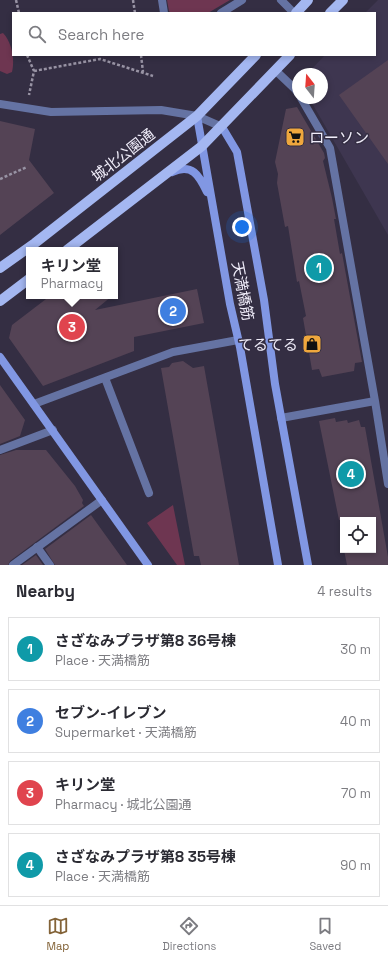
<!DOCTYPE html>
<meta charset="utf-8">
<style>
:root{--surface:#fff;--page:#f7f7f7;--text:#2b2b33;--muted:#7c7c81;--line:#e1e1e2;--accent:#836338}
body{margin:0;font-family:"Space Grotesk","Noto Sans JP",sans-serif;background:var(--page);color:var(--text)}
.controls{position:absolute;right:12px;bottom:12px;display:grid;overflow:hidden;border-radius:0px;box-shadow:0 2px 6px #0003}
.controls button{width:36px;height:36px;display:grid;place-items:center;padding:0;border:0;border-bottom:1px solid var(--line);background:var(--surface);color:var(--text);font:20px sans-serif}
.compass{position:absolute;left:292px;top:68px;width:36px;height:36px;border-radius:50%;background:var(--surface);box-shadow:0 2px 6px #0003;rotate:343deg}
.you{position:absolute;left:242px;top:227px;width:14px;height:14px;margin:-10px;border:3px solid #fff;border-radius:50%;background:#1a73e8;box-shadow:0 0 0 6px #1a73e833}
.badge{display:grid;place-items:center;width:26px;height:26px;border-radius:50%;background:var(--accent);color:#fff;font-size:13px;font-weight:700}
.pin{position:absolute;translate:-50% -50%;border:2px solid #fff;box-shadow:0 1px 4px #0006}
.popup{position:absolute;left:26px;top:247px;width:92px;height:52px;box-sizing:border-box;display:grid;place-content:center;border-radius:0px;background:var(--surface);filter:drop-shadow(0 1px 3px #0005);font-size:13px;white-space:nowrap;color:var(--muted)}
.popup b{font-size:15px;color:var(--text)}
.popup::after{content:'';position:absolute;left:50%;top:100%;margin-left:-8px;border:8px solid transparent;border-top-color:var(--surface)}
.list{margin:0;padding:0;list-style:none}
h2{display:flex;justify-content:space-between;align-items:center;height:52px;margin:0;padding:0 16px;font-size:17px}
h2 small{font-size:13px;font-weight:400;color:var(--muted)}
.list li{display:grid;grid-template-columns:26px 1fr auto;gap:12px;align-items:center;box-sizing:border-box;height:64px;margin:0 8px 8px;padding:0 8px;border:1px solid var(--line);border-radius:0px}
.list b{display:block;font-size:15px;white-space:nowrap}
.list p{margin:0;font-size:13px;white-space:nowrap;color:var(--muted)}
.list em{font-size:13px;font-style:normal;color:var(--muted)}
.icon{flex:none;width:22px;height:22px;fill:none;stroke:currentColor;stroke-width:2;stroke-linecap:round;stroke-linejoin:round}
.map{position:relative;flex:none;width:388px;height:565px;overflow:hidden}
.search{position:absolute;background:var(--surface);box-shadow:0 2px 6px #0003;left:12px;right:12px;top:12px;height:44px;display:flex;align-items:center;gap:10px;box-sizing:border-box;padding:0 14px;border-radius:0px;color:var(--muted);font-size:15px}
.sheet{height:340px;background:var(--surface)}
nav{display:flex;justify-content:space-around;align-items:center;box-sizing:border-box;height:56px;border-top:1px solid var(--line);background:var(--surface);font-size:11px;color:var(--muted)}
nav a{display:grid;justify-items:center;gap:2px}
nav .on{color:var(--accent)}
.map>svg:first-child{display:block}
.built{fill:#3e3650}
.green{fill:#6e3651}
.building{fill:#544355}
.lines{fill:none;stroke-linecap:round;stroke-linejoin:round}
.path{stroke:#9893a4;stroke-width:2.5;stroke-dasharray:3 2;stroke-linecap:butt}
.lane{stroke:#6573a3;stroke-width:8}
.street{stroke:#6573a3;stroke-width:8}
.secondary{stroke:#8197e3;stroke-width:8}
.primary{stroke:#a4b7f1;stroke-width:10}
.labels{text-anchor:middle;dominant-baseline:central;stroke-width:3;stroke-linejoin:round;paint-order:stroke}
.poi-label{font-size:15px;fill:#f0edfa;stroke:#342e43;text-anchor:start}
.street-label{font-size:15px;fill:#f0edfa;stroke:#342e43}
</style>
<div class="map">
<svg width="388" height="565" viewBox="0 0 388 565">
<rect width="100%" height="100%" fill="#342e43"/>
<path class="built" d="M378 0H388V235L309 98H322V74H307L325 55H375V13H365Z"/>
<path class="green" d="M167 0H230L208 13H171L169 11Z
M3 33C12 42 15 60 12 72L7 74 0 71V34Z
M173 505 185 565H177L147 523Z"/>
<path class="building" d="M388 60V164L339 95Z
M297 107 324 153 325 158 323 161 332 198 336 219H334L340 254 342 253 362 362 355 363 354 371 322 377 319 369 312 370 303 318 306 316 299 281 297 282 288 226 285 227 277 183 278 174 275 162 286 109Z
M0 121 35 129 29 160 54 193 0 235Z
M197 289 204 323 134 337V351L43 386 9 338 12 325 50 296H112L95 310Z
M183 361 193 368 204 366 239 565H201L199 556H194L161 368 169 367 172 363Z
M0 385 25 420 20 436 0 444Z
M335 418 336 422 347 420 348 423 359 420 361 427H365L388 557V565H347L344 550H373V520H339L319 421Z
M16 450H46L75 486 83 500 82 503 84 506 10 561 8 565H0V455Z
M91 515 127 565H55L45 549Z
M36 555 43 565H22Z"/>
<g class="lines">
<path class="path" d="M16 0 19 13
M133 0 135 13
M27 55 34 71 29 95
M141 55 143 72
M34 71 100 59 153 76
M0 179 27 167"/>
<path class="lane" d="M162 0 164 13
M281 0 294 13
M221 13 242 0
M275 70 295 89 298 93
M301 98 330 148 375 401 388 484
M105 378 149 493
M34 404 173 352 238 340
M281 418 375 401
M37 547 50 565"/>
<path class="street" d="M0 104 51 112 161 110 197 116 222 127
M0 450 53 430
M13 565 102 500"/>
<path class="secondary" d="M197 116 230 304 240 347 278 565
M222 127 237 152 264 300 275 384 308 565
M172 172C192 163 199 175 207 192
M0 357 148 565"/>
<path class="primary" d="M296 13 308 0
M330 13 343 0
M67 250 202 146 290 55
M0 268 35 243 197 116 256 55
M0 301 29 279"/>
</g>
<defs>
<g id="supermarket-square" transform="scale(1)"><rect x="-9" y="-9" width="18" height="18" rx="4" fill="#efa73d" stroke="#342e43"/><path d="M-6-5.5h2.5l.6 2H6L4.5 2H-2.5L-4.4-4H-6ZM-1.5 3.2a1.3 1.3 0 1 0 .1 0ZM3 3.2a1.3 1.3 0 1 0 .1 0Z" fill="#111"/></g>
<g id="shop-square" transform="scale(1)"><rect x="-9" y="-9" width="18" height="18" rx="4" fill="#efa73d" stroke="#342e43"/><path d="M-5-2.5h2.3a2.7 3.5 0 0 1 5.4 0H5L5.5 6h-11ZM-1.5-2.5h3a1.5 2.3 0 0 0-3 0Z" fill="#111"/></g>
</defs>
<g fill-rule="evenodd">
<use href="#supermarket-square" x="295" y="137"/>
<use href="#shop-square" x="312" y="344"/>
</g>
<g class="labels">
<g class="poi-label">
<text x="309" y="137">ローソン</text>
<text x="298" y="344" text-anchor="end">てるてる</text>
</g>
<g class="street-label">
<text transform="translate(123 155) rotate(-38)">城北公園通</text>
<text transform="translate(243 291) rotate(79)">天満橋筋</text>
</g>
</g>
</svg>
<div class="controls">
<button><svg class="icon" aria-label="locate" viewBox="0 0 24 24"><circle cx="12" cy="12" r="6"/><path d="M12 2v4M12 18v4M2 12h4M18 12h4"/></svg></button>
</div>
<svg class="compass" viewBox="-18 -18 36 36"><path d="M0-13l5 13h-10z" fill="#e53935"/><path d="M0 13l5-13h-10z" fill="#7c7c81"/></svg>
<div class="you"></div>
<div class="pin badge" style="left:319px;top:268px;background:#0f9aa8">1</div>
<div class="pin badge" style="left:173px;top:311px;background:#3f7fe0">2</div>
<div class="pin badge" style="left:72px;top:327px;background:#e0444e">3</div>
<div class="popup"><b>キリン堂</b>Pharmacy</div>
<div class="pin badge" style="left:351px;top:474px;background:#0f9aa8">4</div>
<div class="search"><svg class="icon" aria-label="search" viewBox="0 0 24 24"><circle cx="10" cy="10" r="6"/><path d="M15 15l6 6"/></svg>Search here</div>
</div>
<section class="sheet">
<h2>Nearby<small>4 results</small></h2>
<ul class="list">
<li><span class="badge" style="background:#0f9aa8">1</span><div><b>さざなみプラザ第8 36号棟</b><p>Place · 天満橋筋</p></div><em>30 m</em></li>
<li><span class="badge" style="background:#3f7fe0">2</span><div><b>セブン-イレブン</b><p>Supermarket · 天満橋筋</p></div><em>40 m</em></li>
<li><span class="badge" style="background:#e0444e">3</span><div><b>キリン堂</b><p>Pharmacy · 城北公園通</p></div><em>70 m</em></li>
<li><span class="badge" style="background:#0f9aa8">4</span><div><b>さざなみプラザ第8 35号棟</b><p>Place · 天満橋筋</p></div><em>90 m</em></li>
</ul>
</section>
<nav>
<a class="on"><svg class="icon" aria-label="map" viewBox="0 0 24 24"><path d="M3 6l6-2 6 2 6-2v14l-6 2-6-2-6 2zM9 4v14M15 6v14"/></svg>Map</a>
<a><svg class="icon" aria-label="directions" viewBox="0 0 24 24"><path d="M12 3l9 9-9 9-9-9zM9 14v-3h6M13 9l2 2-2 2"/></svg>Directions</a>
<a><svg class="icon" aria-label="saved" viewBox="0 0 24 24"><path d="M7 4h10v16l-5-4-5 4z"/></svg>Saved</a>
</nav>
